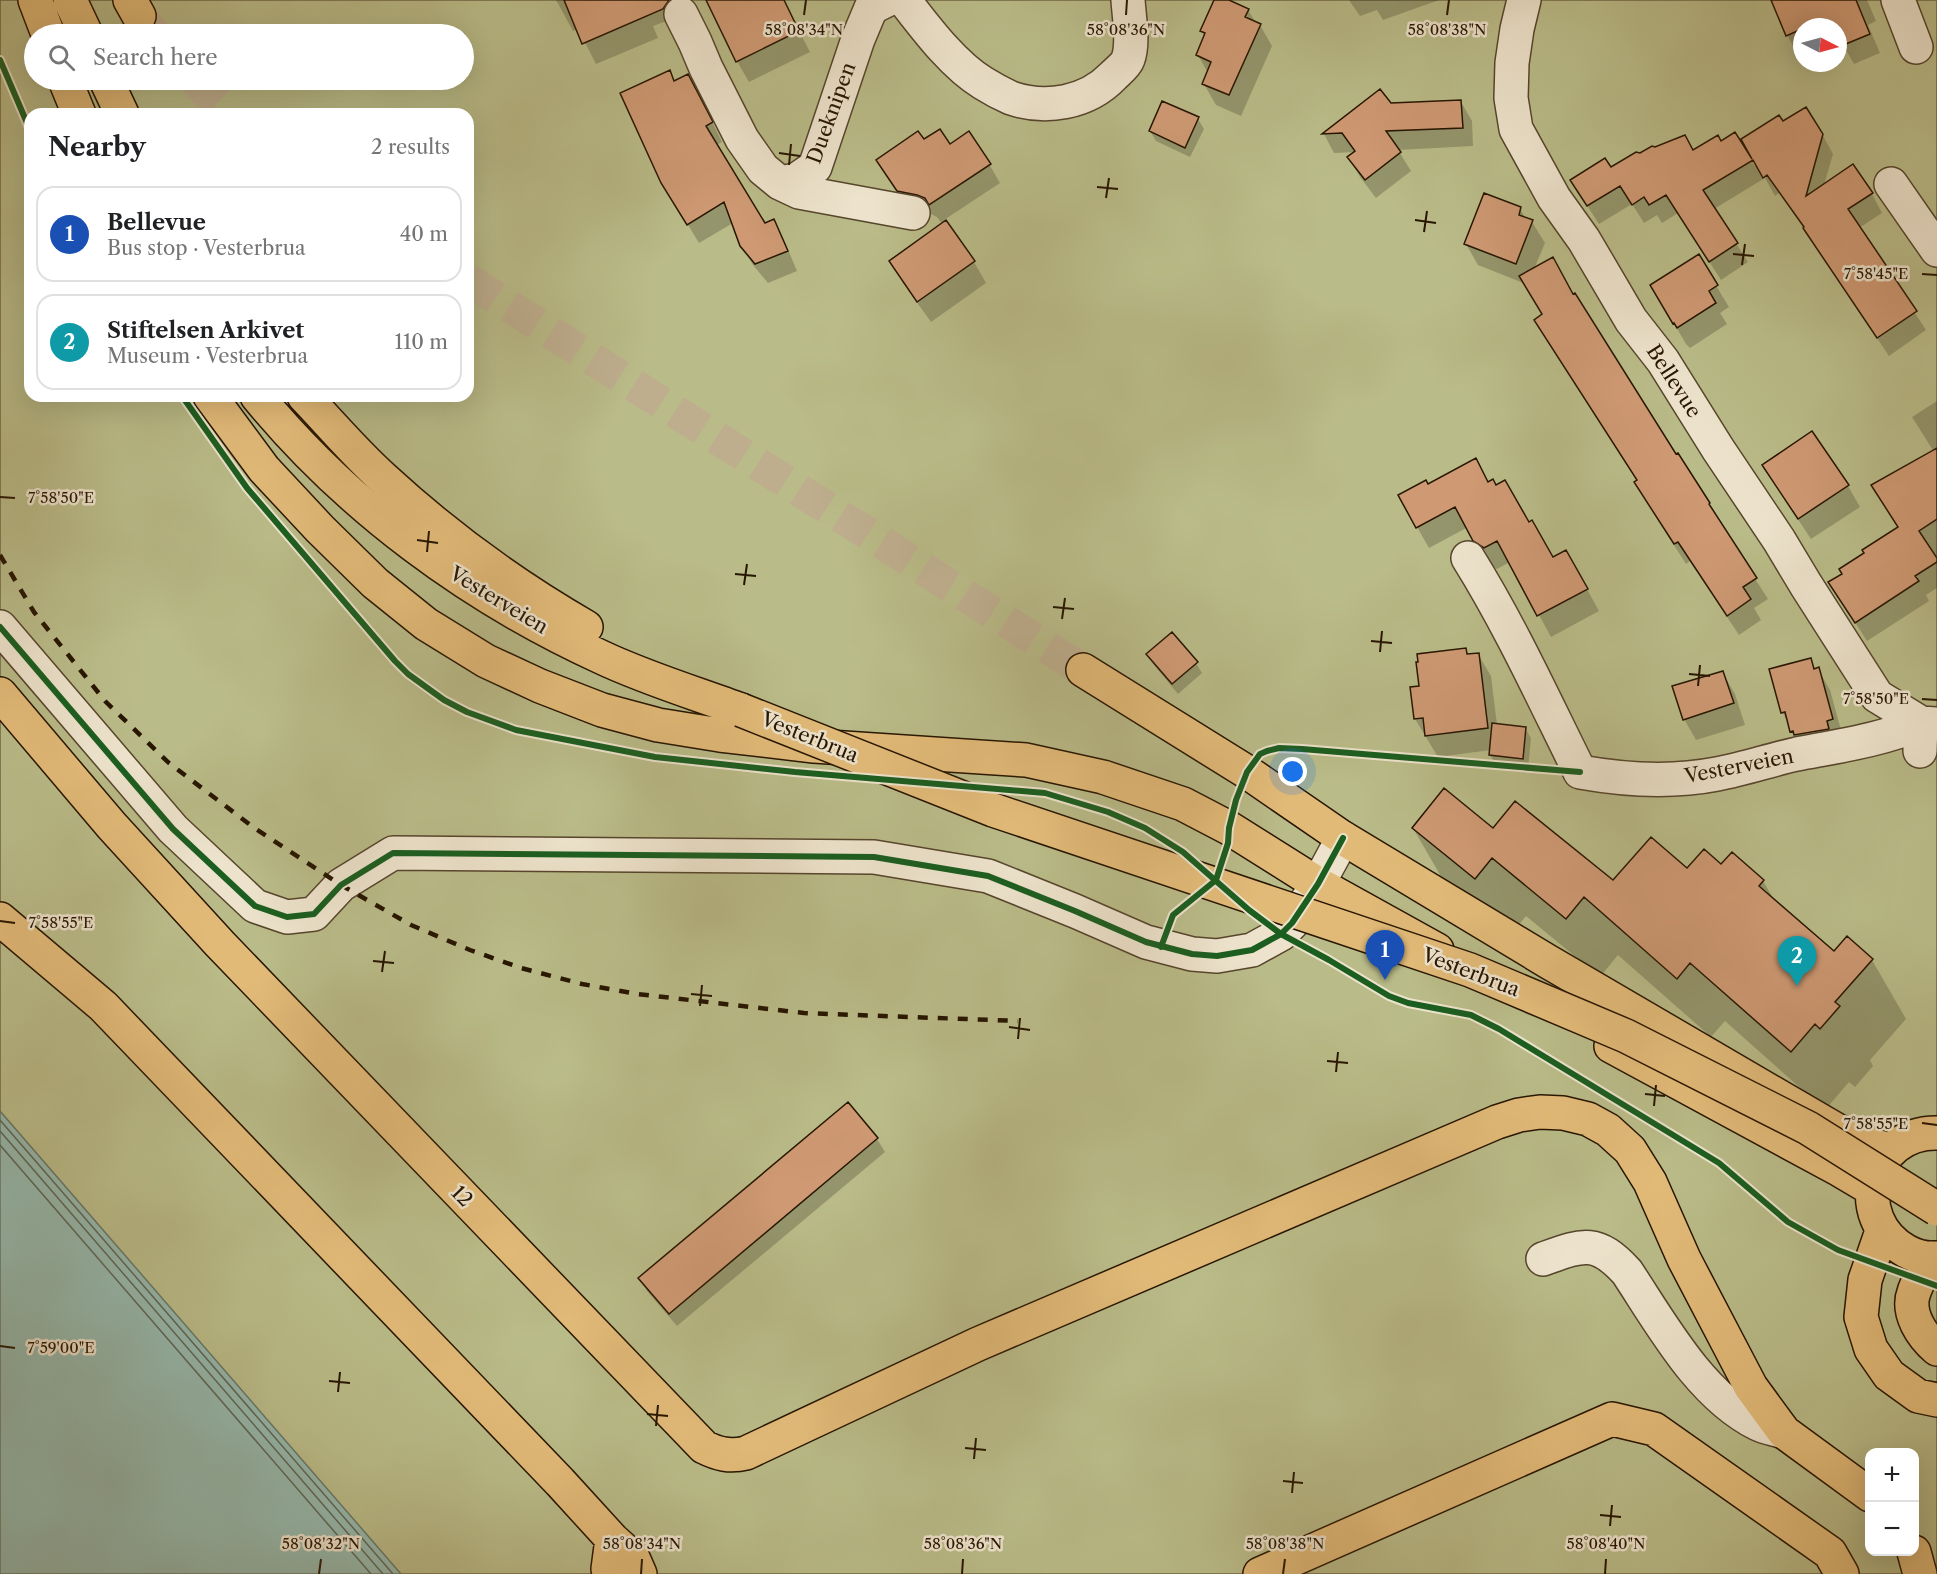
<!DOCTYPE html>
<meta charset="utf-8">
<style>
:root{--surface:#fff;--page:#f2f2f2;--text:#202124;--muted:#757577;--line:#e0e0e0;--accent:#8f2418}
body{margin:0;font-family:"Libre Caslon Text",serif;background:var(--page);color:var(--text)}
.controls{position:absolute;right:18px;bottom:18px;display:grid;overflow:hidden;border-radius:12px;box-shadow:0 6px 24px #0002}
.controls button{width:54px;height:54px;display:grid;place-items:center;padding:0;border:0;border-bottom:2px solid var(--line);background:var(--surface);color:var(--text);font:30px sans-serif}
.compass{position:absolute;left:1793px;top:18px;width:54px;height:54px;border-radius:50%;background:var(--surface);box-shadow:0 6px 24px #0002;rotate:96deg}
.you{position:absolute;left:1293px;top:772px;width:21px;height:21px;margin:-15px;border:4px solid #fff;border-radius:50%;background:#1a73e8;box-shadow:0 0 0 9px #1a73e833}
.badge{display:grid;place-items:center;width:39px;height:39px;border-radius:50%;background:var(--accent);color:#fff;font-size:20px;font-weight:700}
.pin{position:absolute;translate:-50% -50px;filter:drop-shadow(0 2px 3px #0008)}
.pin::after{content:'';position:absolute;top:32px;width:21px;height:18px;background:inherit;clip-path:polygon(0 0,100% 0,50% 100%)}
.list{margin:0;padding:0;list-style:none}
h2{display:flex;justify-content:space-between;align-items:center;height:78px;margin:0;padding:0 24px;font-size:26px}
h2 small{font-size:20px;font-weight:400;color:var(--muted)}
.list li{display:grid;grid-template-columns:39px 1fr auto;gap:18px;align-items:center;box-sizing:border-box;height:96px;margin:0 12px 12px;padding:0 12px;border:2px solid var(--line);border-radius:18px}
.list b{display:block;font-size:22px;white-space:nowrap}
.list p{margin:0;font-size:20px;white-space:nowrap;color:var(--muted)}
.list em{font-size:20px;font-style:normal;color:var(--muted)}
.icon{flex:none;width:33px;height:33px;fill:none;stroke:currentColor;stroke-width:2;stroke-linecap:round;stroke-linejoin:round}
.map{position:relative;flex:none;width:1937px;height:1574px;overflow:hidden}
.search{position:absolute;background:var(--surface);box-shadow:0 6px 24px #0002;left:24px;top:24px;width:450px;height:66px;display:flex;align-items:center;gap:15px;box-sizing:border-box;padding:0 21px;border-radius:33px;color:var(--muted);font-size:22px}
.panel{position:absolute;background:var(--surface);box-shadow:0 6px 24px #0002;left:24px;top:108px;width:450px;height:294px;border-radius:18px}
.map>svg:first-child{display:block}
.green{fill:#b9bb88;stroke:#706844;stroke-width:1.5;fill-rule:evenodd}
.water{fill:#95b8ac;stroke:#697767;stroke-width:1.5}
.shadow{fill:#0003}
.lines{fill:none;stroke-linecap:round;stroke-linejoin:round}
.shore{stroke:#5e6656;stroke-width:1.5}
.building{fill:#ce9973;stroke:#271500;stroke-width:1.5}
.highway-tunnel{stroke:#beae8e;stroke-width:33;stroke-dasharray:33 16;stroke-linecap:butt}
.minor-casing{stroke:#56452c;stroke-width:36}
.highway-casing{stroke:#271500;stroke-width:36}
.minor{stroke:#ede3cc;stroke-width:33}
.highway{stroke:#e2ba78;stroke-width:33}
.rail{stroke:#271500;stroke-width:4.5;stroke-dasharray:10 10;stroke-linecap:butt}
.highway-bridge-casing{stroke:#271500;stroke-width:36;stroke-linecap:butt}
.highway-bridge{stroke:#e2ba78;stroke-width:33}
.cycleway-casing{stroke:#ede3cc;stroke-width:10}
.cycleway{stroke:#1b5e20;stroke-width:6}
.ticks{fill:none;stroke:#271500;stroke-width:2}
.labels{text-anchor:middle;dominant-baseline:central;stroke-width:5;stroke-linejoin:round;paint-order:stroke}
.street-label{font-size:20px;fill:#271500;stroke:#ede3cc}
.ticks-label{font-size:15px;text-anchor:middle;fill:#271500;stroke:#ede3cc;stroke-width:5;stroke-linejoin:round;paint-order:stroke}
</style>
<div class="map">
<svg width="1937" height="1574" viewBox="0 0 1937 1574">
<rect width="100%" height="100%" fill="#e4d4b1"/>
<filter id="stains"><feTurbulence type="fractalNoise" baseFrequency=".00333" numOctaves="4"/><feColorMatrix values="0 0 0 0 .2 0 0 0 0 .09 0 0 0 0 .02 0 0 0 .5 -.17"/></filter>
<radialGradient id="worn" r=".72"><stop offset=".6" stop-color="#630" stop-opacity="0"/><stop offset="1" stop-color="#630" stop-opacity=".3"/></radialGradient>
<path class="green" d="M0 0H1937V1574H381L0 1131ZM1802 27H1838V63H1802ZM34 34H464V80H34ZM30 114H468V396H30ZM1870 1452H1914V1552H1870Z"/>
<path class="water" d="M0 1111 401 1574H0Z"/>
<path class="shadow" d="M556 0H660L669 20 653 26 658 38 596 64 578 29 573 31Z
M752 0H783L810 52 749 82 737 61Z
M1216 0H1225L1248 10 1256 23 1260 25 1272 46 1241 116 1216 105 1204 84 1208 73 1198 55 1205 37 1202 31Z
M1349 0H1439L1383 20 1377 10 1360 16Z
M1786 0H1867L1876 21 1868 25 1880 53 1854 64 1846 50 1838 53V27H1802V53L1798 54 1787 35Z
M675 82 699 95 722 142 716 145 764 224 773 221 784 240 797 271 768 283 753 265 741 245 733 223 699 243 674 202Z
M1379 91 1390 105 1461 102 1472 121 1473 146 1398 150 1411 171 1376 198 1360 177 1349 158 1356 152 1334 153 1324 134Z
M1198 119 1204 129 1190 157 1156 141 1150 131Z
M1782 123 1822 134 1833 154 1824 185 1872 194 1882 213 1859 228 1926 330 1889 356 1806 231 1779 193 1775 196 1765 178 1714 209 1748 262 1721 280 1678 213 1662 223 1657 215 1644 223 1632 204 1599 224 1583 199 1611 169 1693 152 1720 143 1734 134 1755 166Z
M924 141 949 146 989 164 1000 183 944 220 974 262 986 283 931 322 903 283 891 262 943 225 937 217 929 213 910 209 878 161Z
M1520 209 1526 219 1532 222 1545 243 1534 269 1573 296 1768 599 1754 608 1761 620 1739 635 1690 561 1686 564 1647 503 1636 483 1638 481 1547 340 1544 315 1526 284 1478 265 1466 244Z
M1698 256 1729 307 1720 313 1727 324 1690 348 1686 344 1664 306Z
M1937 401V588L1926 595 1929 601 1867 641 1830 583 1843 574 1899 528 1934 452 1912 417Z
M1812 433 1848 486 1860 507 1811 539 1776 486Z
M1489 483 1496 487 1529 524 1553 559 1578 573 1599 611 1551 637 1510 562 1497 569 1487 562 1468 527 1429 548 1417 527 1428 486Z
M1466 650 1469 655 1478 654 1491 676 1497 725 1525 728 1531 738 1528 769 1496 765 1490 755 1491 750 1438 757 1415 719 1421 687Z
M1148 655 1196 663 1202 673 1178 694 1154 665Z
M1810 660 1816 670 1818 669 1830 690 1844 741 1803 752 1783 713 1770 670Z
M1722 672 1735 694 1745 725 1696 740 1684 719Z
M1413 828 1493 830 1614 882 1721 867 1763 881 1775 901 1834 954 1872 960 1906 1019 1870 1060 1873 1066 1855 1087 1849 1082 1825 1110 1725 1021 1711 1037 1618 955 1600 977 1526 916 1509 937 1447 887Z
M848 1104 877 1139 885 1152 677 1326 647 1291 640 1278Z"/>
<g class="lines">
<path class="shore" d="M0 1120 393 1574
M0 1131 383 1574
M0 1145 371 1574"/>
</g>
<path class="building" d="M564 0H669L663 9 582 44Z
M706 0H784L799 31 736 62Z
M1214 0H1229L1249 9 1245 17 1261 24 1229 95 1202 84 1211 62 1196 55 1205 33 1200 31Z
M1771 0H1856L1870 34 1841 46 1838 38V27H1802V29L1786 36Z
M670 70 674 81 688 74 713 122 706 126 765 223 774 219 788 251 755 264 740 246 724 202 687 225 661 183 620 93Z
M1380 89 1391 103 1461 100 1463 128 1386 131 1401 152 1365 180 1347 157 1355 151 1342 133 1322 134Z
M1162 101 1199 117 1185 148 1149 131Z
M1806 107 1823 134 1806 196 1853 164 1873 193 1848 209 1917 311 1877 338 1803 228 1804 227 1767 175 1763 178 1753 160 1703 190 1738 243 1709 262 1666 195 1649 205 1644 197 1632 205 1620 186 1587 206 1570 180 1605 158 1611 167 1636 152 1640 153 1652 146 1655 147 1685 135 1693 150 1718 135 1721 141 1735 132 1752 159 1741 139 1779 115 1783 121Z
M940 129 950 144 969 131 991 164 929 205 925 198 917 195 897 191 876 160 918 131 924 139Z
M1484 193 1521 207 1519 215 1533 220 1516 264 1464 244Z
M946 220 975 261 917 302 889 261Z
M1699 254 1718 285 1709 291 1716 303 1677 328 1674 323 1673 324 1650 285Z
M1553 257 1573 294 1575 293 1676 454 1678 453 1710 503 1709 504 1757 578 1743 587 1751 599 1727 616 1678 542 1674 544 1634 482 1637 480 1534 320 1542 314 1519 276Z
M1812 431 1849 485 1798 519 1762 465Z
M1937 448V519L1919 531 1937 558V562L1915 576 1919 581 1855 623 1828 582 1842 574 1839 569 1864 553 1862 550 1898 527 1871 485Z
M1476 458 1488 482 1493 479 1496 485 1505 480 1529 522 1532 520 1553 557 1566 550 1588 589 1537 616 1497 541 1484 548 1473 541 1455 507 1416 528 1398 495 1426 480 1428 484Z
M1172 632 1198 662 1172 684 1146 654Z
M1466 648 1467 654 1479 653 1488 728 1425 736 1423 718 1414 719 1410 687 1419 686 1416 662H1418L1417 654Z
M1811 658 1814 669 1819 667 1833 719 1827 721 1829 729 1794 735 1793 731 1790 732 1785 712 1781 713 1769 669Z
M1723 671 1734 703 1683 720 1672 686Z
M1492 723 1526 727 1523 759 1489 755Z
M1444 788 1493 828 1515 801 1613 880 1651 837 1687 868 1704 849 1721 864 1732 852 1764 880 1759 886 1834 951 1847 936 1873 959 1835 1002 1840 1006 1820 1029 1815 1024 1791 1052 1690 963 1677 979 1584 897 1566 919 1492 858 1475 879 1412 828Z
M848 1102 878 1138 669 1314 638 1278Z"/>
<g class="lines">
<path class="highway-tunnel" d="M139 16 154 34
M194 80 230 114
M468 280 1083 670"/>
<g class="minor-casing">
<path id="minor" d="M904 0C925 27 953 65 983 83 991 88 1002 94 1011 98 1046 110 1087 103 1113 76 1117 72 1126 65 1128 59 1134 43 1129 17 1128 0
M1524 0 1517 29 1512 63 1511 98 1516 129 1554 198 1584 240 1631 320 1663 361 1718 449 1779 540 1806 585 1877 696 1921 723 1937 724
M1898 0 1916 47
M681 14 695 42 706 68 742 139 763 169 780 183 796 180 815 167 858 39 871 8 887 0
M780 183 799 192 913 213
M1891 184 1937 250
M1468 558C1511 627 1544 700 1580 772 1625 780 1671 783 1717 774 1744 769 1770 760 1797 754 1839 746 1882 740 1921 723L1920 751
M0 627 173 829 255 906 287 917 314 914 341 885 393 853 874 857 988 876 1075 911 1146 942 1192 954 1217 956 1252 950 1281 934 1292 923 1318 884 1343 838
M1543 1259C1582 1245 1596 1238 1627 1272 1662 1325 1700 1395 1758 1424 1766 1428 1776 1429 1784 1432"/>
</g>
<g class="highway-casing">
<path id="highway" d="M35 0 48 34
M70 0 86 34
M130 0 139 16
M65 80 79 114
M106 80 122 114
M210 396 264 469 320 529 375 583 426 624 486 661 540 686 602 710 658 725 720 735 814 746 1026 760 1103 777 1183 804 1229 828 1318 884 1437 950
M257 396C348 507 470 597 601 657 645 678 695 693 741 710
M304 396C330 423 355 453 383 478 445 535 513 585 586 627
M1083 670 1247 772 1343 838 1547 961 1852 1139 1890 1150
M0 694 112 826 220 944 704 1447C718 1454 730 1457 746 1453L978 1344 1497 1122 1519 1115 1540 1112 1563 1113 1588 1119 1608 1130 1630 1150 1650 1182 1684 1259 1751 1387 1784 1432 1870 1495
M0 919 103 1006 560 1482 612 1539 608 1569 610 1574
M1611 1046 1840 1170 1872 1189
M1937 1133C1870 1132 1848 1218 1906 1251 1915 1256 1927 1259 1937 1258
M1882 1231 1865 1280 1861 1317 1871 1349 1889 1375 1918 1396 1937 1400
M1931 1258C1925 1269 1918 1280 1914 1292 1906 1313 1922 1336 1937 1349
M612 1539 633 1558 640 1574
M1914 1552 1920 1574
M1260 1574 1612 1419 1654 1429 1830 1553 1842 1574"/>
</g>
<use href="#minor" class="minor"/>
<use href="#highway" class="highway"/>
<path class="rail" d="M0 555 34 612 105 701 169 763 253 827 341 885 411 925 470 950 521 968 582 984 637 994 804 1013 1018 1021"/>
<g class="highway-bridge-casing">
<path id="highway-bridge" d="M741 710 993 810 1470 970 1626 1036 1808 1128 1937 1209"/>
</g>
<use href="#highway-bridge" class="highway-bridge"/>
<g class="cycleway-casing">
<path id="cycleway" d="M0 60 30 130
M182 396 247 488 395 661 408 674 444 700 467 712 516 730 655 757 795 772 1045 793 1108 812 1145 828 1183 852 1249 910 1281 934 1329 960 1389 996 1408 1003 1471 1015 1499 1029 1719 1163 1788 1222 1838 1250 1937 1286
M0 627 173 829 255 906 287 917 314 914 341 885 393 853 874 857 988 876 1075 911 1146 942 1192 954 1217 956 1252 950 1281 934 1292 923 1318 884 1343 838
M1161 947 1173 915 1216 880 1228 843 1229 828 1236 800 1247 772 1260 754 1267 751 1279 748 1302 749 1580 772"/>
</g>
<use href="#cycleway" class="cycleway"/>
</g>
<path class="ticks" d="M804 15 806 0M1126 15 1127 0M1447 15 1449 0M779 153 800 156M789 165 791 144M1097 187 1118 189M1106 198 1109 178M1415 220 1436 223M1424 232 1427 211M1733 254 1754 256M1742 265 1745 244M1922 274 1937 275M0 497 15 498M417 540 438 543M427 552 429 531M735 574 756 576M744 585 747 564M1053 607 1074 609M1062 619 1065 598M1371 641 1392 643M1380 652 1382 631M1689 674 1710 676M1698 686 1700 665M1922 699 1937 700M0 921 15 923M373 961 394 963M382 972 385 951M691 994 712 996M700 1006 702 985M1009 1027 1030 1030M1018 1039 1020 1018M1327 1061 1348 1063M1336 1072 1338 1052M1645 1094 1665 1096M1654 1106 1656 1085M1922 1123 1937 1125M0 1346 15 1348M329 1381 350 1383M338 1392 340 1372M647 1414 668 1416M656 1426 658 1405M965 1448 986 1450M974 1459 976 1438M1283 1481 1303 1483M1292 1493 1294 1472M1600 1515 1621 1517M1610 1526 1612 1505M319 1574 321 1559M641 1574 642 1559M962 1574 963 1559M1283 1574 1285 1559M1605 1574 1606 1559"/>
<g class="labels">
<g class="street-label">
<text transform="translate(831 113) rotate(-70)">Dueknipen</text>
<text transform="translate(1674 381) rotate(57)">Bellevue</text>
<text transform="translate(499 600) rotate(31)">Vesterveien</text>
<text transform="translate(810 737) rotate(22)">Vesterbrua</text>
<text transform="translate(1739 766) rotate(-11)">Vesterveien</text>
<text transform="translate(1471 972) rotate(21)">Vesterbrua</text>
<text transform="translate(462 1196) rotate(46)">12</text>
</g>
</g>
<g class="ticks-label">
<text x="804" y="35">58°08'34"N</text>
<text x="1126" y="35">58°08'36"N</text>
<text x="1447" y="35">58°08'38"N</text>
<text x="1876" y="279">7°58'45"E</text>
<text x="61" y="503">7°58'50"E</text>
<text x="1876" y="704">7°58'50"E</text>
<text x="61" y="928">7°58'55"E</text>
<text x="1876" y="1129">7°58'55"E</text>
<text x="61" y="1353">7°59'00"E</text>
<text x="321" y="1549">58°08'32"N</text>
<text x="642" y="1549">58°08'34"N</text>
<text x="963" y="1549">58°08'36"N</text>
<text x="1285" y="1549">58°08'38"N</text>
<text x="1606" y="1549">58°08'40"N</text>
</g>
<rect width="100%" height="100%" filter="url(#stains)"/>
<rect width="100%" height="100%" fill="url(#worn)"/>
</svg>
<div class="controls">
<button>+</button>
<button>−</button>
</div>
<svg class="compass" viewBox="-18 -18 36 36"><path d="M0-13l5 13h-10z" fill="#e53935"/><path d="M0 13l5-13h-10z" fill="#757577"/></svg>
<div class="you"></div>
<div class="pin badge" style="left:1385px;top:980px;background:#1a4fb4">1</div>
<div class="pin badge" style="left:1797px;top:986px;background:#0f9aa8">2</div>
<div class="search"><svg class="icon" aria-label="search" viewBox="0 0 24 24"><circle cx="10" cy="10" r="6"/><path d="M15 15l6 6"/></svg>Search here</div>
<section class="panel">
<h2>Nearby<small>2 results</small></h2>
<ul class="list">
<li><span class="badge" style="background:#1a4fb4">1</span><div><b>Bellevue</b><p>Bus stop · Vesterbrua</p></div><em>40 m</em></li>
<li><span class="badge" style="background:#0f9aa8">2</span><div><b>Stiftelsen Arkivet</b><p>Museum · Vesterbrua</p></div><em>110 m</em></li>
</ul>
</section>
</div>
